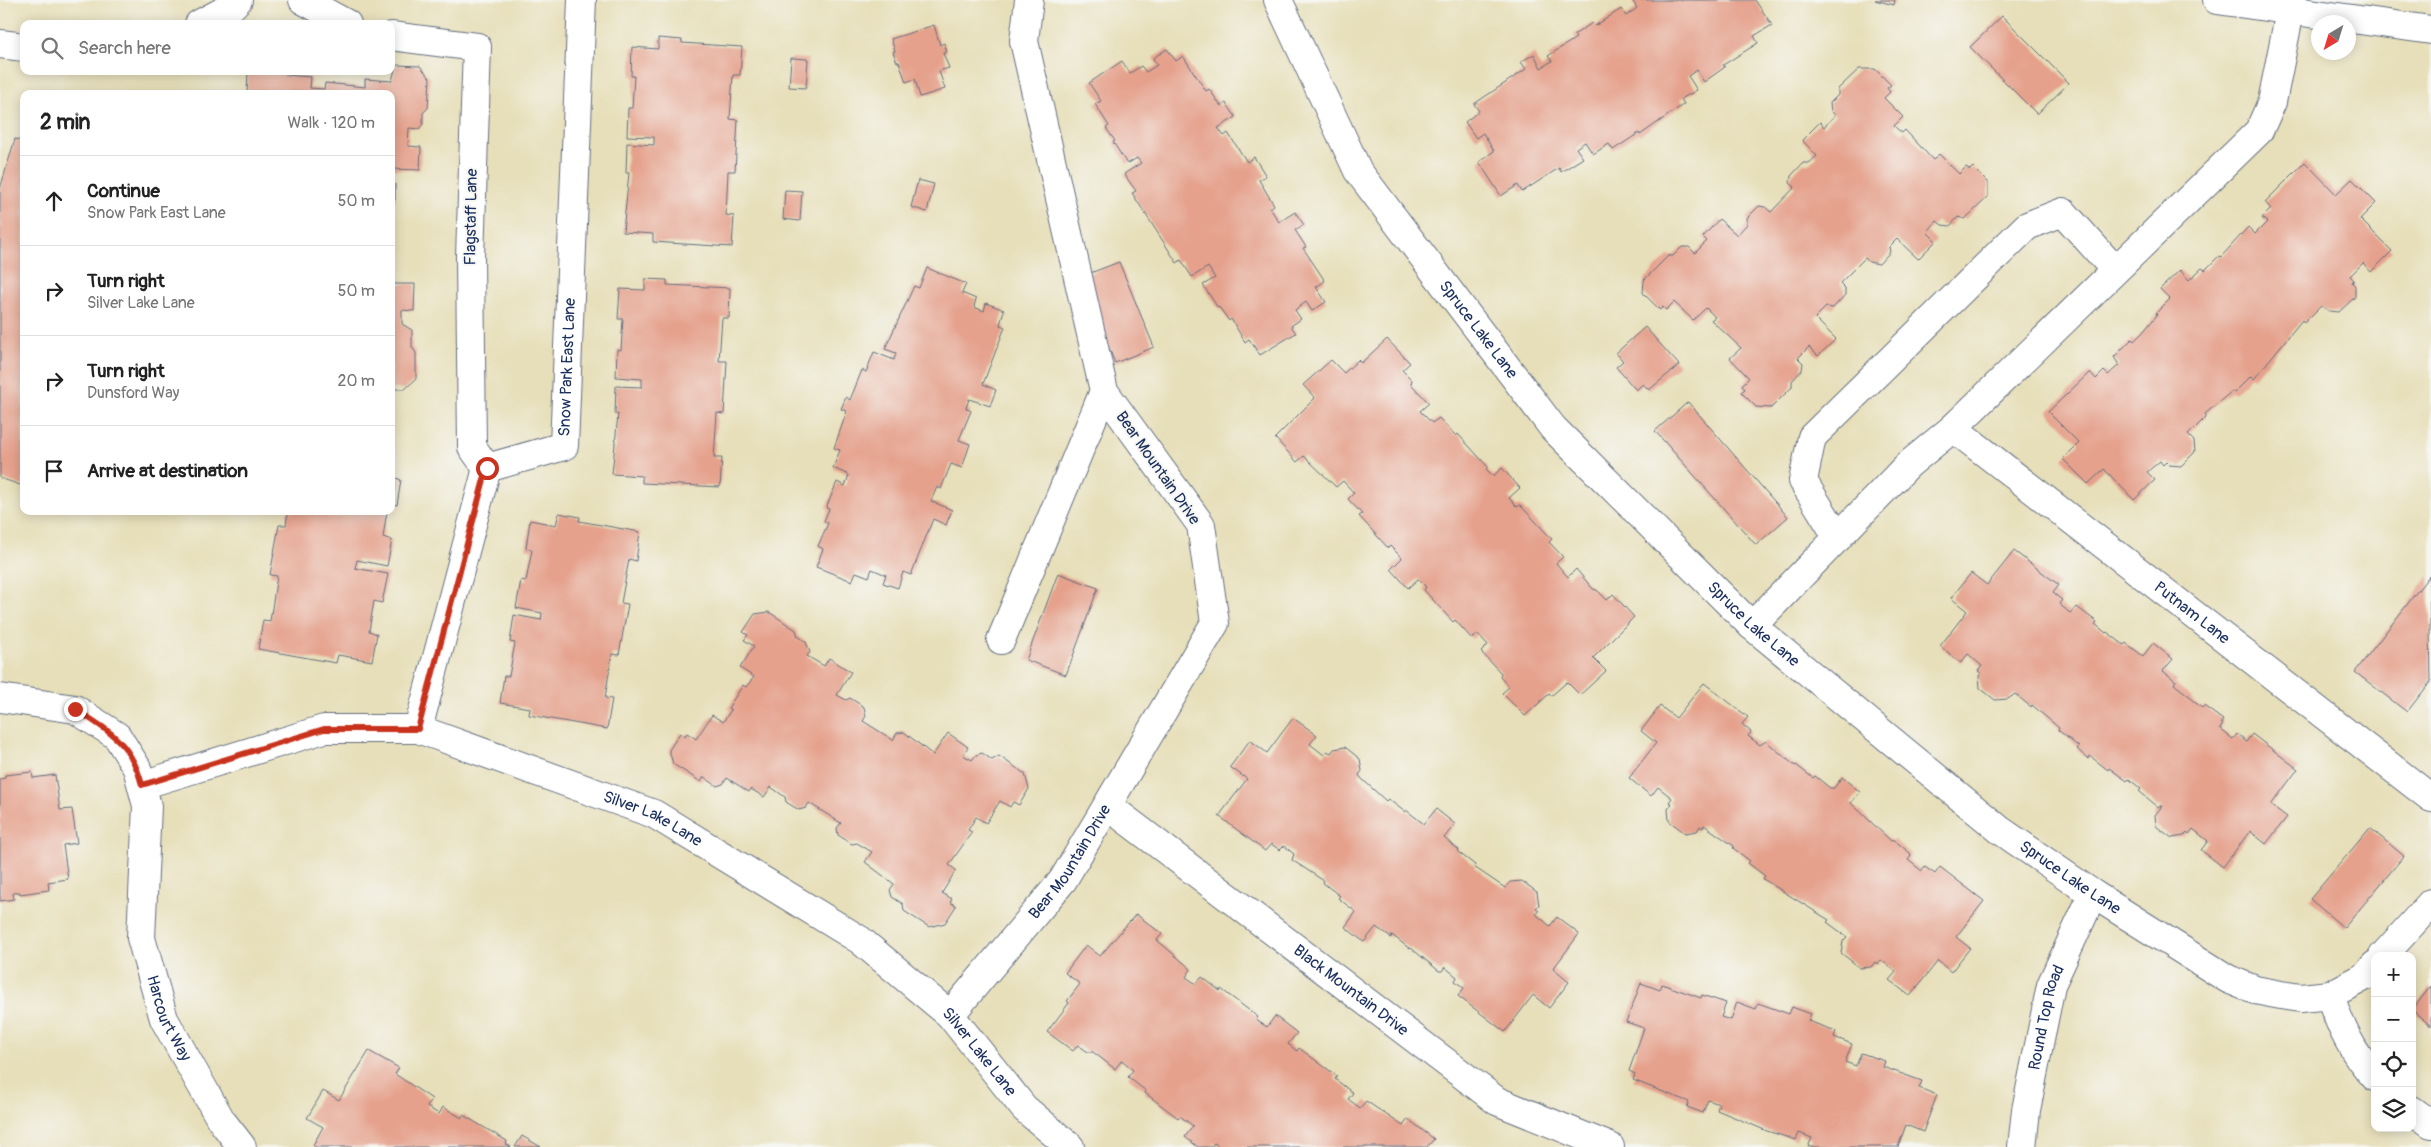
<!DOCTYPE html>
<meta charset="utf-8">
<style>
:root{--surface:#fff;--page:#f2f2f2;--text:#222;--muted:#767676;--line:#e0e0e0}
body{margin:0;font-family:Pangolin,sans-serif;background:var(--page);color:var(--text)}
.controls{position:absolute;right:15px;bottom:15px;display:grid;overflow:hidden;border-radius:10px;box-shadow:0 2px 12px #0003}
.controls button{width:45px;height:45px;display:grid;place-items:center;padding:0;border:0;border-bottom:1px solid var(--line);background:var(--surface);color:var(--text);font:25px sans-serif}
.compass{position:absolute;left:2311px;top:15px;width:45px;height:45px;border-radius:50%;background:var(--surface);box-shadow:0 2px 12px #0003;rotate:218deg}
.stop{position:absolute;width:15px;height:15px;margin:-11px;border:4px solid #c8321e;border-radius:50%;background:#fff}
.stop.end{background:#c8321e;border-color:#fff;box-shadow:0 1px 5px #0008}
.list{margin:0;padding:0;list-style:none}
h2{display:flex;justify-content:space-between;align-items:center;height:65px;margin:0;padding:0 20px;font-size:21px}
h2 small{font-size:16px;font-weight:400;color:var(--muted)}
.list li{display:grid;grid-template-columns:32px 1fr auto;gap:15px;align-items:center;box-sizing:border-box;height:90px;padding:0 20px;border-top:1px solid var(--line)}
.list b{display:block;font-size:19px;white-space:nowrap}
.list p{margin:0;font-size:16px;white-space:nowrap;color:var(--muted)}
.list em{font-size:16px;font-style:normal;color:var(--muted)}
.icon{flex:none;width:28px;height:28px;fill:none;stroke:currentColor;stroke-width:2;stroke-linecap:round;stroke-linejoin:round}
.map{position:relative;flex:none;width:2431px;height:1147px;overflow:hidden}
.search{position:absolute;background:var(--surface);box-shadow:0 2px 12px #0003;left:20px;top:20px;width:375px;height:55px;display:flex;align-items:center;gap:12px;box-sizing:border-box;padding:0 18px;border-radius:10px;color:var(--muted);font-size:19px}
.panel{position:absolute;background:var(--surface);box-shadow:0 2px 12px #0003;left:20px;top:90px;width:375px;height:425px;border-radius:10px}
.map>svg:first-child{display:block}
.building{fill:#e5a18c}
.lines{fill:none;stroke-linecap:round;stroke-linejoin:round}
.minor-casing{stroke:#626d7e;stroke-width:30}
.minor{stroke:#fff;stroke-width:28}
.route{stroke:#c8321e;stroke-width:6}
.labels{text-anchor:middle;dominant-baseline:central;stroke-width:4;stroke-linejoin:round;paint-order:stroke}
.street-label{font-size:16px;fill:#1b2f5e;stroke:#f6f6f2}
</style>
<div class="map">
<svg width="2431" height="1147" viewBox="0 0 2431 1147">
<rect width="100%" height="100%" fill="#f6f6f2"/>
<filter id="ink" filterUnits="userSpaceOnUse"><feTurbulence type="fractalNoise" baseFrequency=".02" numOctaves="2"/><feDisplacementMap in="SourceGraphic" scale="10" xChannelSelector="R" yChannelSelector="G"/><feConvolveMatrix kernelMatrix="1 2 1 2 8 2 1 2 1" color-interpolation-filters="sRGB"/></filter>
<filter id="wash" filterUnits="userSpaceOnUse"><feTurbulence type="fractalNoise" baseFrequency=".0096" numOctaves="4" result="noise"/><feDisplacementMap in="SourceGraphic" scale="20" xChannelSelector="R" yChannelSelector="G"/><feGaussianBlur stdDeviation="1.12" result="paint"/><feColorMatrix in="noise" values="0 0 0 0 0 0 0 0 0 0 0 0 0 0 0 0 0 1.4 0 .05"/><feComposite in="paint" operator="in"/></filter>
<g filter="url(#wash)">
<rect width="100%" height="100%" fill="#e7dfb9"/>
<g id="blocks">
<path class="building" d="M1632 0H1755L1772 25 1754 36 1758 43 1723 65 1725 67 1704 82 1697 70 1688 76 1697 90 1681 99 1684 104 1640 135 1639 133 1613 150 1609 144 1593 154 1585 142 1576 148 1583 158 1561 172 1559 168 1522 192 1518 185 1501 196 1479 162 1494 151 1483 133 1476 138 1465 122 1479 111 1474 104 1526 69 1521 62 1534 54 1541 68 1552 61 1548 56 1576 38 1574 35 1592 23 1595 26 1621 9 1626 16 1637 8Z
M1875 0H1895L1894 5Z
M2002 16 2069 83 2037 114 1970 47Z
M934 25 940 45 944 43 947 52 943 53 949 68 939 71 945 89 920 97 915 79 906 82 899 62H897L893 52 895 51 891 39Z
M658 38 682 40V43L742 47 740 75H733L730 119 738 120 735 171H728L726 215 734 216 732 247 653 242V234L623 232 629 173H626L627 143 654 145V137L627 136 628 108H632L634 76H631L632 47 658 49Z
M1167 49 1176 61 1183 56 1206 91 1209 89 1221 106 1226 103 1236 117 1218 128 1224 136 1228 133 1247 162 1254 157 1266 176 1259 180 1274 205 1270 208 1279 222 1295 212 1304 225 1295 230 1306 247 1303 248 1325 281 1316 287 1326 302 1312 311 1306 302 1295 310 1301 319 1291 326 1296 333 1260 355 1249 339 1245 342 1231 319 1229 321 1219 307 1218 308 1203 285 1215 278 1208 267 1192 277 1181 260 1177 263 1132 193 1136 191 1124 174 1141 163 1137 158 1127 164 1113 142 1115 141 1106 128 1109 126 1095 104 1101 101 1089 83 1122 61 1130 73 1141 66 1146 72 1157 65 1153 58Z
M791 58 808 59 806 88 789 87Z
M396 65 420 66 430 78 428 108 423 113V124L419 129 409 128 408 146 421 147 420 170 391 169V94H247L248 71H286V75L311 77 310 88 324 89 325 83 365 87V79L392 81Z
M1859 69H1875L1891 85 1887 88 1890 92 1884 98 1903 117 1894 126 1902 133 1905 130 1933 160 1939 154 1959 174 1966 167 1970 170 1973 167 1988 182V197L1965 219 1958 217 1950 226 1942 225 1937 221 1927 232 1936 241 1918 259 1897 239 1889 247 1890 252 1879 264 1869 262 1865 258 1840 283 1845 288V295L1833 308 1826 307 1815 318 1836 339 1818 356 1809 347 1798 358 1803 363 1802 370 1792 381V387L1771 408 1756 407 1741 392 1745 389 1742 385 1749 378 1730 358 1741 348 1711 320 1715 317 1706 308 1693 320 1674 302 1666 310 1663 307 1660 310 1643 293 1644 280 1668 256H1673L1682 247H1689L1695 253 1707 241 1703 237 1719 219 1737 235 1747 224V218L1759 206 1765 207 1771 212 1795 187 1790 183 1791 176 1803 163H1809L1817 156 1802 140 1820 122 1824 127 1835 115 1831 111 1830 103 1838 95V89Z
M15 139 24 141 23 486 0 478V189Z
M2305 162 2336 194 2352 179 2376 203 2360 219 2392 251 2371 272 2363 263 2350 276 2354 280 2352 282 2355 286V297L2339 312 2329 311 2321 306 2304 323 2302 320 2254 379 2251 376 2234 393 2232 391 2205 414 2207 416 2188 435 2194 441 2195 452 2181 466 2169 465 2166 462 2163 465 2160 461 2147 472 2155 480 2134 500 2104 469 2088 484 2063 459 2079 443 2048 412 2090 372 2096 379 2104 371 2108 375 2119 365 2114 357 2132 339 2134 341 2143 332 2157 315 2156 313 2170 299 2160 289 2180 270 2189 280 2202 268 2205 270 2219 256 2221 257 2248 227 2255 234 2267 222 2262 218 2271 209 2265 202Z
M918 180 934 184 927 212 911 207Z
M391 181 395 184V200L391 203Z
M785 190 802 191 800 221 783 219Z
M1119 262 1154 347 1115 363 1080 277Z
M927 268 966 284 962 293 976 299 974 307 984 311 986 303 1004 310 1000 325 1005 327 983 384 996 390 990 406 969 399 966 408 971 411 959 440 970 444 962 468 951 464 941 489 937 487 931 501 952 510 946 525 933 519 911 575 903 572 898 588 883 583 886 575 872 569 869 577 856 572 852 581 816 567 823 549 818 546 828 523 824 521 829 509 826 508 837 482 845 486 849 475 833 468 840 450 834 448 847 411 841 409 846 397 850 400 862 370 866 372 874 352 894 360 896 353 885 349 914 286 919 288Z
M645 279 667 280V285L730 288 729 318H722L719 361H727L724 414 717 413 714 458H722L720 487 642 483V476L612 474 618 414H615L616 386 642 387V379L616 377 617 349 621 350 623 319H618L620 289 645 290Z
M391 284H415L414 311 402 310V324L412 330V347L416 353V379L405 389H391Z
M1645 327 1679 365 1649 390 1643 384 1636 390 1616 367 1623 361 1616 353Z
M1387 339 1410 363 1402 370 1412 380 1411 384 1429 403 1420 411 1432 423 1439 418 1456 436 1458 434 1488 467 1486 469 1493 476 1502 468 1520 488 1509 498 1517 507 1520 505 1552 539 1549 542 1563 557 1556 563 1568 577 1576 569 1593 589 1597 590 1607 600 1613 594 1634 617 1593 658 1606 671 1580 695 1567 682 1551 696 1549 694 1525 716 1502 693 1509 687 1500 677 1501 673 1481 652 1488 645 1478 634 1472 639 1455 620 1453 622 1424 590 1426 587 1418 579 1408 588 1391 569 1402 558 1390 546 1388 548 1359 516 1362 514 1348 499 1354 493 1343 481 1336 487 1304 456 1297 462 1275 438 1315 398 1303 385 1331 360 1344 373 1358 360 1361 363Z
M1688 402 1788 517 1756 545 1655 431Z
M391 476 401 480 397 505 391 504Z
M288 511H387L383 537 392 540 387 566 357 560 355 568 388 574 382 603 374 601 369 631 377 634 372 661 338 655 336 663 258 649 263 620 270 621 277 576 270 575 279 525H286Z
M559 513 580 517 579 521 640 532 636 561 629 559 621 603 628 604 619 655 612 654 605 698 612 699 607 729 529 715 530 708 500 703 504 676H509L515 643 510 642 514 615 541 620 542 613 516 608 521 580 526 581 532 550 526 548 530 520 556 525Z
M2014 551 2059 585 2053 593 2062 600 2059 604 2070 613 2077 607 2097 622 2095 624 2106 633 2107 632 2124 645 2126 643 2143 656 2153 643 2173 659 2163 671 2176 681 2174 684 2192 698 2191 699 2202 708 2204 706 2223 720 2221 723 2223 724 2220 729 2233 739 2237 734 2246 742 2252 734 2298 769 2271 805 2287 817 2266 844 2250 831 2223 867 2201 850 2208 841 2193 829 2189 834 2187 832 2184 836 2172 838 2156 826 2155 815 2162 806 2158 807 2139 791 2141 789 2129 779 2127 781 2109 768 2108 770 2090 756 2088 759 2077 749 2079 747 2058 730 2059 728 2032 705 2031 707 2015 694 2008 699 1995 700 1980 688 1979 676 1981 673 1978 671 1982 666 1968 654 1961 663 1940 646 1967 611 1951 598 1971 573 1987 585Z
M1058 573 1098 588 1066 675 1026 660Z
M2429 576 2431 681 2407 712 2355 672Z
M769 612 796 630 798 636 806 642 810 652 807 656 824 666 829 658 851 672 837 695 846 700 850 698 864 707 866 716 863 721 893 740 897 733 904 732 933 755 948 733 968 747 963 755 972 760 976 755 982 753 992 760 999 756 1025 774 1029 789 1019 805 1013 802 1010 807 1000 801 986 823 976 817 968 830 972 832 949 865 956 870 942 893 952 899 950 902 956 906 945 923 929 927 904 911 903 904 892 897 890 890 894 884 865 862 872 852 857 843 852 844 838 835 837 828 841 823 809 803 806 808 799 810 786 802 785 797 771 787 764 797 751 789 749 792 727 778 723 784 717 786 704 777 701 782 673 764 669 750 680 733 685 736 687 733 696 739 712 715 723 722 731 710 728 708 743 685 746 687 754 677 740 668 754 646 744 640 748 635 743 632 755 614Z
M1704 683 1748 717 1742 724 1751 732 1748 736 1760 745 1766 741 1795 766 1796 765 1813 778 1815 776 1830 788H1834L1842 777 1860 792 1851 803 1891 841 1894 840 1910 853 1911 856 1908 860 1922 871 1925 867 1935 874 1940 867 1984 901 1956 937 1970 948 1951 972 1938 961 1910 996 1889 980 1896 972 1881 960 1878 964 1875 962 1871 967 1860 968 1841 953 1843 941 1847 937 1827 922 1829 920 1763 879 1765 876 1748 863 1750 861 1733 848 1734 846 1704 825 1703 828 1700 826 1697 831 1685 833 1669 821 1668 809 1672 804 1669 802 1672 798 1658 787 1651 796 1629 778 1656 743 1641 731 1660 706 1676 718Z
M1293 718 1317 735 1310 744 1324 755 1327 751 1331 753 1334 749 1345 747 1360 759 1362 771 1359 775 1361 778 1386 801 1388 799 1405 812 1406 810 1424 824 1436 809 1455 824 1444 838 1459 850 1458 852 1475 865 1474 867 1505 888 1510 882 1522 881 1537 892 1539 905 1536 908 1539 910 1536 914 1550 926 1557 917 1579 934 1553 969 1569 982 1549 1008 1533 995 1505 1032 1458 996 1464 988 1455 981 1457 977 1445 967 1442 971H1439L1411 948 1410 949 1392 935 1391 938 1376 927 1364 942 1345 927 1356 912 1338 898 1340 896 1323 883 1324 881 1292 860 1294 854 1284 846 1280 850 1271 844 1265 851 1219 816 1247 779 1230 767 1250 740 1267 753Z
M32 772 33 778 55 775 60 810 72 809 77 843 63 845 68 879 48 882 49 890 20 894V892L13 893 14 899 0 901V779L5 778V775Z
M2370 828 2404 856 2344 928 2310 899Z
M1136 914 1162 934 1157 940 1191 969 1186 977 1196 984 1202 977 1220 991 1221 989 1258 1017 1256 1020 1267 1027 1275 1016 1297 1033 1288 1044 1297 1051 1299 1048 1337 1076 1335 1079 1353 1093 1348 1099 1360 1108 1366 1101 1403 1126 1408 1119 1434 1139 1427 1147H1220L1214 1143 1211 1147H1198L1185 1137 1193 1126 1180 1116 1178 1118 1145 1093 1146 1091 1128 1077 1133 1070 1122 1060 1115 1069 1093 1052H1088L1078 1045 1073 1051 1047 1032 1069 1003 1067 1001 1080 984 1065 973 1086 945 1100 956Z
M1641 983 1660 990 1662 984 1701 998 1702 995 1726 1003 1721 1017 1731 1020 1737 1002 1756 1009 1758 1003 1789 1014 1792 1007 1811 1014 1808 1021 1836 1031 1834 1037 1852 1044 1845 1062 1856 1066 1861 1053 1885 1061 1883 1067 1922 1081 1919 1088 1937 1095 1923 1132 1906 1125 1898 1147H1808L1812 1138 1799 1133 1796 1140 1767 1131 1717 1110 1719 1104 1708 1100 1703 1113 1687 1107 1689 1102 1633 1080 1635 1074 1629 1071 1644 1028 1626 1022Z
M2431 986V1026L2412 1010Z
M369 1051 399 1068 395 1074 432 1099 427 1107 439 1114 443 1107 462 1118 463 1115 507 1141 506 1144 511 1147H315L313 1145 323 1127 307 1118 323 1091 339 1100Z
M522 1136 541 1147H515Z"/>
</g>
</g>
<g filter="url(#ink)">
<use href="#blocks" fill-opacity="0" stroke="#626d7e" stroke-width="1"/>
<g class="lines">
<g class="minor-casing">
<g id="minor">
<path d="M303 0 347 24"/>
<path id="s1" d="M1278 0 1358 171 1553 428 1752 626 2000 830 2093 894 2228 979 2255 990 2281 995 2301 998 2330 995C2340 1026 2352 1053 2375 1077"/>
<path d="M2217 0 2431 30"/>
<path d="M199 24 231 7 238 0"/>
<path d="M391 36 477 47 470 257 472 447 487 468"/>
<path d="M0 44 24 47"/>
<path id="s2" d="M1953 428 2431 798"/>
<path id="s3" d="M487 468 564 446 582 0"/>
<path d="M1838 538 1803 481 1812 437 2027 226 2063 212 2115 270"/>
<path d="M1752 626 1908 465 1953 428 2259 131 2272 102 2290 11"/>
<path d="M1001 640 1104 391"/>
<path id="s4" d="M0 698 75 709 117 736 137 768 147 806 141 938 164 1019 221 1120 242 1147"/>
<path d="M418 729 487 468"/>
<path id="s5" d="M142 785 324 729H418L654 814 860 940 950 1015 1024 1108 1070 1147"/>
<path id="s6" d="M1108 806 1497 1101 1610 1147"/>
<path d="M2383 956 2431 903"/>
<path d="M2330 995 2364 977 2375 965"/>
<path id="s7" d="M950 1015 1063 880 1215 623 1201 525 1104 391 1024 41 1029 0"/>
<path d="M2412 1110 2431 1124"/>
<path id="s8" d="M2022 1147 2026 1110 2051 985 2093 894"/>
</g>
</g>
<use href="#minor" class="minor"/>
</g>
</g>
<g class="lines" filter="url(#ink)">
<path class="route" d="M75 709C109 731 131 742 142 785L324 729H418L487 468"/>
</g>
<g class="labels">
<g class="street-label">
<text transform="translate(471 217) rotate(-89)">Flagstaff Lane</text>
<text stroke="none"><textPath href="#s1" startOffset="388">Spruce Lake Lane</textPath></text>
<text stroke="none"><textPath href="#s3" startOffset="159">Snow Park East Lane</textPath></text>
<text transform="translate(1158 468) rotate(55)">Bear Mountain Drive</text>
<text stroke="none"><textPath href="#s2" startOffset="302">Putnam Lane</textPath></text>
<text stroke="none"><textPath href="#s1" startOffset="792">Spruce Lake Lane</textPath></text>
<text stroke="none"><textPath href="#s5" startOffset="536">Silver Lake Lane</textPath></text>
<text stroke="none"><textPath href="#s7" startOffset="195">Bear Mountain Drive</textPath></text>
<text stroke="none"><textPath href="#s1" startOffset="1198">Spruce Lake Lane</textPath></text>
<text stroke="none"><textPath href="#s6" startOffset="305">Black Mountain Drive</textPath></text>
<text stroke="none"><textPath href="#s4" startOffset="420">Harcourt Way</textPath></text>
<text stroke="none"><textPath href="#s8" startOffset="132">Round Top Road</textPath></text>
<text stroke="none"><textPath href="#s5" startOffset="941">Silver Lake Lane</textPath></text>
</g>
</g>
</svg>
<div class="controls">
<button>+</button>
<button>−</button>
<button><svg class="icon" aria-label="locate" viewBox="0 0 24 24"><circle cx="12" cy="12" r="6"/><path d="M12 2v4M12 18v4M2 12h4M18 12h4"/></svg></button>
<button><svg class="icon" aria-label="layers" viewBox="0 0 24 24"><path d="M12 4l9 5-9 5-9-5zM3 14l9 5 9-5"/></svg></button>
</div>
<svg class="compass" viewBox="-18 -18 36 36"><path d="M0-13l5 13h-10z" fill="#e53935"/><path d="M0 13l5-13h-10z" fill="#767676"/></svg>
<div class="stop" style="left:487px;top:468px"></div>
<div class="stop end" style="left:75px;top:709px"></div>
<div class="search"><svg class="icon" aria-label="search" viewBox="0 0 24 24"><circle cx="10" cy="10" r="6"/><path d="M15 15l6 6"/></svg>Search here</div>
<section class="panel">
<h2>2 min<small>Walk · 120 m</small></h2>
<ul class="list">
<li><svg class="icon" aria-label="ahead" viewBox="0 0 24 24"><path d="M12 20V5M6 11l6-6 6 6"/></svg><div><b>Continue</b><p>Snow Park East Lane</p></div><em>50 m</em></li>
<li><svg class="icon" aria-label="right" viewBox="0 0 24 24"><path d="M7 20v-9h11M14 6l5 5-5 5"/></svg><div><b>Turn right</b><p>Silver Lake Lane</p></div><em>50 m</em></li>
<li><svg class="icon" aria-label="right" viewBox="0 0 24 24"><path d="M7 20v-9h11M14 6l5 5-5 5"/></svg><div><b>Turn right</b><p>Dunsford Way</p></div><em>20 m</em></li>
<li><svg class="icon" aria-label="arrive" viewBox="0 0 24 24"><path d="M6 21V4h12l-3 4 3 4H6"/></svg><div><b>Arrive at destination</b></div></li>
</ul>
</section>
</div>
